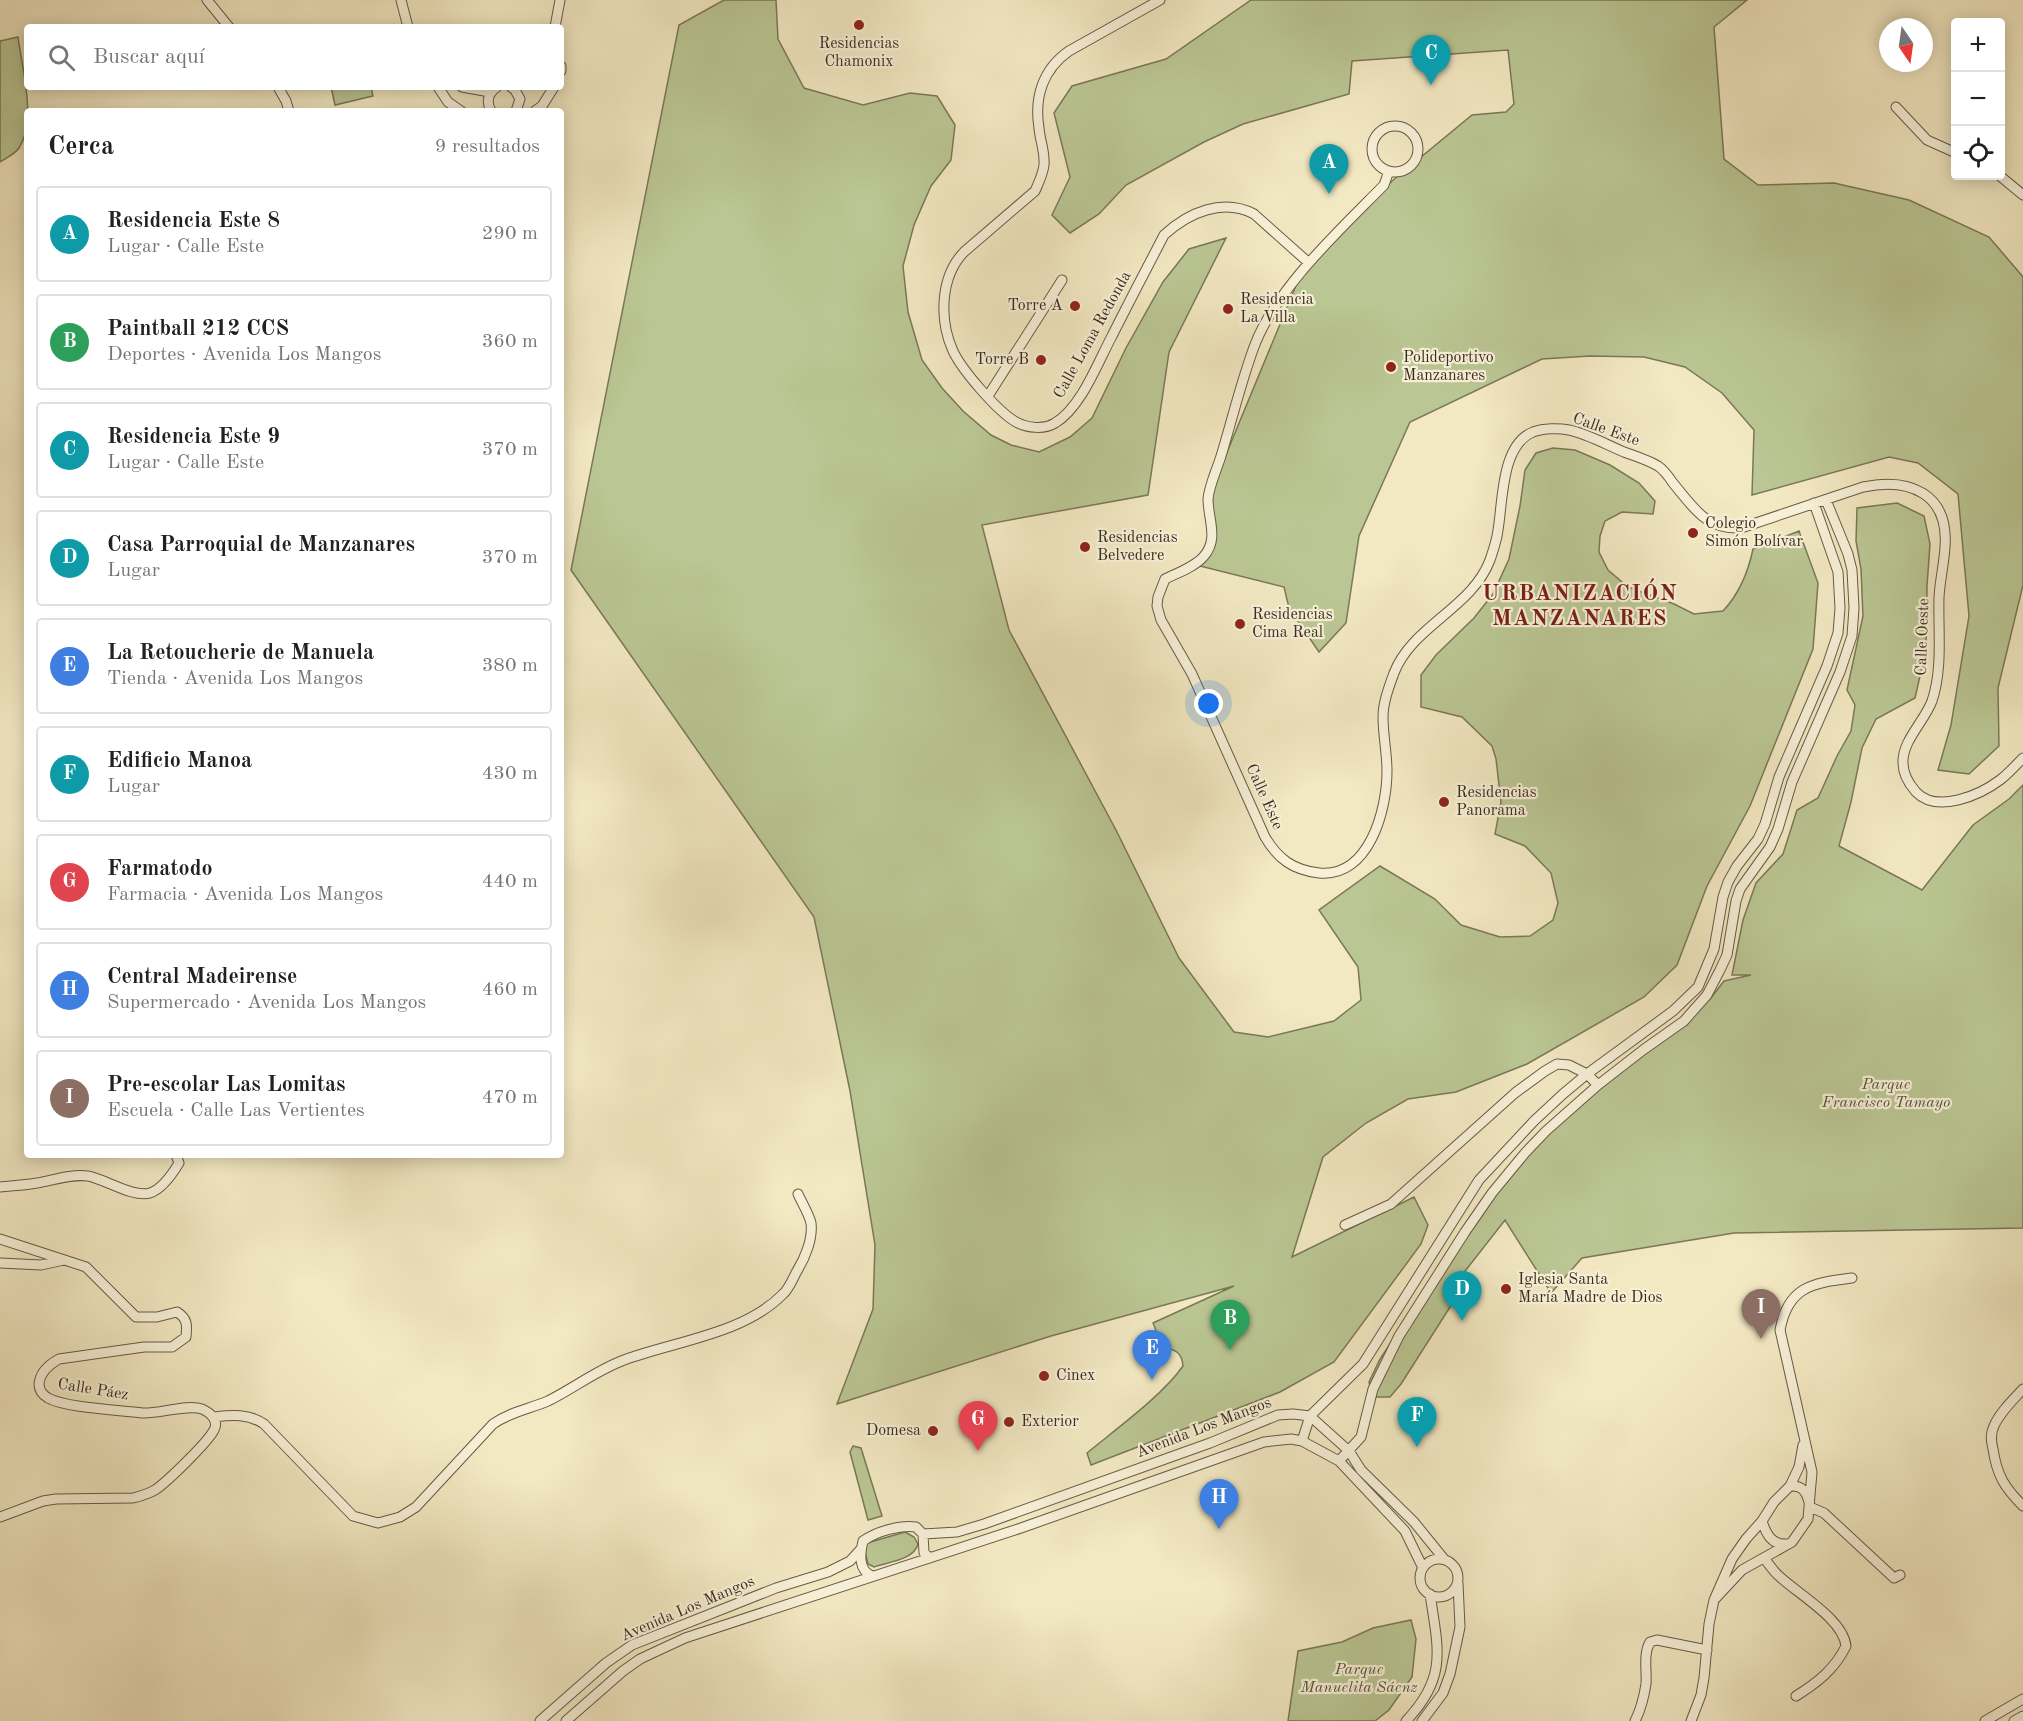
<!DOCTYPE html>
<html lang="es">
<meta charset="utf-8">
<style>
:root{--surface:#fff;--page:#f6f6f6;--text:#202124;--muted:#757577;--line:#e0e0e0;--accent:#0b8043}
body{margin:0;font-family:"Old Standard TT",serif;background:var(--page);color:var(--text)}
.controls{position:absolute;right:18px;top:18px;display:grid;overflow:hidden;border-radius:6px;box-shadow:0 3px 15px #0003}
.controls button{width:54px;height:54px;display:grid;place-items:center;padding:0;border:0;border-bottom:2px solid var(--line);background:var(--surface);color:var(--text);font:30px sans-serif}
.compass{position:absolute;left:1879px;top:18px;width:54px;height:54px;border-radius:50%;background:var(--surface);box-shadow:0 3px 15px #0003;rotate:167deg}
.you{position:absolute;left:1209px;top:704px;width:21px;height:21px;margin:-15px;border:4px solid #fff;border-radius:50%;background:#1a73e8;box-shadow:0 0 0 9px #1a73e833}
.badge{display:grid;place-items:center;width:39px;height:39px;border-radius:50%;background:var(--accent);color:#fff;font-size:20px;font-weight:700}
.pin{position:absolute;translate:-50% -50px;filter:drop-shadow(0 2px 3px #0008)}
.pin::after{content:'';position:absolute;top:32px;width:21px;height:18px;background:inherit;clip-path:polygon(0 0,100% 0,50% 100%)}
.list{margin:0;padding:0;list-style:none}
h2{display:flex;justify-content:space-between;align-items:center;height:78px;margin:0;padding:0 24px;font-size:26px}
h2 small{font-size:20px;font-weight:400;color:var(--muted)}
.list li{display:grid;grid-template-columns:39px 1fr auto;gap:18px;align-items:center;box-sizing:border-box;height:96px;margin:0 12px 12px;padding:0 12px;border:2px solid var(--line);border-radius:6px}
.list b{display:block;font-size:22px;white-space:nowrap}
.list p{margin:0;font-size:20px;white-space:nowrap;color:var(--muted)}
.list em{font-size:20px;font-style:normal;color:var(--muted)}
.icon{flex:none;width:33px;height:33px;fill:none;stroke:currentColor;stroke-width:2;stroke-linecap:round;stroke-linejoin:round}
.map{position:relative;flex:none;width:2023px;height:1721px;overflow:hidden}
.search{position:absolute;background:var(--surface);box-shadow:0 3px 15px #0003;left:24px;top:24px;width:540px;height:66px;display:flex;align-items:center;gap:15px;box-sizing:border-box;padding:0 21px;border-radius:6px;color:var(--muted);font-size:22px}
.panel{position:absolute;background:var(--surface);box-shadow:0 3px 15px #0003;left:24px;top:108px;width:540px;height:1050px;border-radius:6px}
.map>svg:first-child{display:block}
.green{fill:#bac693;stroke:#7a7858;stroke-width:1.5}
.lines{fill:none;stroke-linecap:round;stroke-linejoin:round}
.minor-casing{stroke:#675a46;stroke-width:11}
.minor{stroke:#f7f0d7;stroke-width:9}
.poi-dot{fill:#8f2418;stroke:#f7f0d7;stroke-width:2}
.labels{text-anchor:middle;dominant-baseline:central;stroke-width:4.5;stroke-linejoin:round;paint-order:stroke}
.poi-label{font-size:16px;fill:#392b1c;stroke:#f7f0d7;text-anchor:start}
.street-label{font-size:16px;fill:#392b1c;stroke:#f7f0d7}
.park-label{font-size:16px;font-style:italic;fill:#59523a;stroke:#f7f0d7}
.district-label{font-size:22px;font-weight:bold;letter-spacing:1.5px;fill:#7a1f14;stroke:#f7f0d7}
</style>
<div class="map">
<svg width="2023" height="1721" viewBox="0 0 2023 1721">
<rect width="100%" height="100%" fill="#f2e8c2"/>
<filter id="stains"><feTurbulence type="fractalNoise" baseFrequency=".00333" numOctaves="4"/><feColorMatrix values="0 0 0 0 .2 0 0 0 0 .09 0 0 0 0 .02 0 0 0 .5 -.17"/></filter>
<radialGradient id="worn" r=".72"><stop offset=".6" stop-color="#630" stop-opacity="0"/><stop offset="1" stop-color="#630" stop-opacity=".3"/></radialGradient>
<path class="green" d="M724 0H776L778 39 804 88 863 105 910 93 937 96 955 125 951 160 931 186 914 225 903 266 908 312 922 360 942 388 963 411 991 435 1011 445 1039 452 1070 437 1092 418 1126 348 1163 282 1189 249 1226 238 1169 352 1148 495 982 525 1009 630 1116 830 1179 958 1234 1032 1268 1037 1334 1021 1361 1000 1358 967 1319 910 1380 866 1435 899 1461 925 1500 937 1530 936 1553 920 1558 903 1551 873 1525 846 1495 834 1501 802 1496 759 1492 746 1462 717 1421 707V675L1436 655 1474 618 1493 594 1509 559 1520 506 1525 470 1536 453 1553 448 1575 450 1610 465 1639 483 1655 501 1653 514 1622 512 1605 521 1600 536 1599 552 1608 570 1628 587 1674 604 1694 614 1723 611C1740 593 1748 573 1753 549L1799 531 1818 583 1813 649 1750 806 1707 886 1677 965 1644 997 1527 1064 1456 1092 1408 1099 1366 1123 1323 1157 1292 1257 1414 1197 1428 1225 1421 1244 1334 1362 1280 1392 1091 1465 1087 1453C1116 1429 1162 1396 1183 1366 1182 1353 1176 1349 1163 1348L1153 1323 1234 1286 1051 1336 837 1404 873 1309 875 1245 850 1091 814 917 571 570 679 25Z
M1251 0H1747L1714 27 1724 159 1758 185 1834 183 1909 200 1989 237 2023 277V585L1998 688 1999 746 1969 774 1938 770 1951 725 1969 616 1958 494 1918 463 1889 457 1752 495 1754 430 1722 393 1685 367 1644 357 1590 356 1542 359 1410 422 1359 536 1346 623 1319 652 1289 608 1284 587 1200 566 1213 533 1208 498 1300 276 1392 181 1472 115 1506 112 1514 104 1508 50 1352 61 1349 94 1243 124 1204 142 1126 185 1099 214 1070 233 1052 215 1070 177 1054 113 1072 86 1166 59Z
M18 37C22 68 37 121 19 148 15 154 6 158 0 162V41Z
M331 87H371L373 96 335 105Z
M1897 503 1924 516 1930 544 1927 586 1926 650 1915 698 1876 719 1862 748 1851 802 1839 846 1922 890 1973 825 2009 799 2023 785V1228L1734 1233 1582 1258 1551 1293 1505 1220 1462 1275 1459 1293 1401 1384 1390 1397H1373L1369 1382 1380 1359 1489 1193 1556 1120 1711 998 1724 981 1751 975H1732L1743 920 1756 883 1783 854 1797 810 1818 798 1837 756 1851 731 1855 705 1847 690 1863 616 1861 569 1856 541 1857 508Z
M853 1446 861 1448 882 1516 868 1520 850 1452Z
M905 1532 914 1537 918 1544C914 1560 888 1562 874 1567L868 1564 864 1547 867 1543Z
M1411 1620 1416 1639 1412 1677 1389 1710 1375 1721H1288L1298 1651 1342 1642 1373 1628Z"/>
<g class="lines">
<g class="minor-casing">
<path id="minor" d="M207 0 229 27
M401 0 408 27
M1160 0 1069 51C1043 69 1034 97 1039 128 1040 141 1045 151 1044 165 1043 174 1039 182 1035 191L964 252C940 277 939 320 953 351 962 370 997 411 1016 422 1027 428 1044 430 1055 423 1081 408 1098 362 1112 336 1129 302 1147 268 1164 235 1189 212 1223 198 1254 214L1309 263
M555 27 560 0
M561 66V71
M278 87 286 101 289 111
M438 87 448 102 461 111
M462 87 490 92
M511 87 515 90 520 99 516 111
M1896 107 1927 140 1956 153
M491 111C486 102 488 93 497 87
M535 111 542 106 554 87
M1372 149a23 23 0 1 1 46 0a23 23 0 1 1-46 0Z
M1389 171 1384 185C1341 229 1275 289 1254 347 1241 382 1232 420 1221 456 1217 469 1209 486 1208 499 1208 519 1219 539 1204 556 1195 567 1177 573 1165 579L1158 597 1157 606 1161 620 1192 674 1265 837C1278 859 1293 870 1319 873 1369 878 1387 810 1387 771 1387 753 1383 735 1383 717 1383 702 1389 687 1394 673 1412 626 1472 608 1490 560 1493 551 1497 540 1498 530 1503 501 1501 445 1533 432 1544 428 1559 428 1569 430 1588 434 1607 445 1624 452 1635 456 1648 460 1658 466 1664 470 1669 477 1673 483 1693 507 1706 530 1741 528L1863 487C1910 477 1949 494 1945 547 1944 564 1940 580 1939 597 1938 632 1943 668 1932 701 1924 722 1902 741 1903 763 1903 774 1909 784 1916 792 1937 814 1980 795 2000 780 2008 774 2016 765 2023 758
M2000 176 2023 195
M988 396 1062 280
M0 1187C12 1186 25 1185 37 1183 54 1180 70 1174 88 1176 105 1179 133 1198 150 1193 162 1189 173 1173 179 1163L176 1155
M1345 1225 1391 1204 1515 1093 1545 1071 1557 1064 1569 1065 1587 1074 1598 1085
M0 1239 86 1267 136 1317H157L177 1312C188 1319 187 1325 186 1337L172 1347H144L59 1359C50 1364 40 1372 39 1384 39 1390 43 1395 48 1398 66 1408 120 1410 142 1413 159 1414 187 1404 202 1409 211 1413 219 1421 214 1430 208 1442 167 1482 155 1490 148 1494 141 1496 133 1498L56 1499 43 1501 0 1517
M0 1263 41 1265 64 1260
M2023 1389C2013 1400 2000 1412 1994 1426 1990 1434 1991 1441 1993 1449 1997 1476 2005 1488 2023 1506
M213 1417C232 1415 248 1413 264 1424L353 1516 378 1523 400 1517 416 1507 493 1424C510 1412 529 1409 548 1401 574 1388 597 1370 624 1360 675 1341 744 1334 783 1294 789 1289 793 1278 797 1271 805 1258 813 1239 811 1223 809 1214 802 1203 798 1194
M1302 1441 1310 1416 1363 1364 1479 1180 1534 1121 1563 1094 1587 1074 1673 1011 1698 987 1714 949 1723 897 1728 882 1737 866 1758 839 1765 824 1779 777 1827 666 1838 633 1840 608 1838 572 1814 503
M1339 1461 1361 1437 1373 1389 1399 1336 1465 1232 1492 1193 1525 1153 1546 1131 1598 1085 1643 1050 1684 1021 1707 995 1720 970 1727 955 1736 901 1740 889 1770 847 1778 829 1792 782 1840 672 1852 636 1854 608 1852 570 1848 554 1826 500
M1790 1486C1802 1485 1806 1491 1809 1502
M1810 1507 1824 1513 1894 1578 1900 1575
M1762 1521C1766 1534 1772 1545 1786 1544
M923 1534 957 1532 984 1524 1210 1443 1278 1415 1293 1414 1310 1416 1349 1451 1361 1470 1414 1522 1444 1559
M1764 1558C1769 1564 1773 1571 1779 1576 1798 1594 1843 1619 1846 1646 1835 1669 1817 1683 1796 1696
M1420 1578a19 19 0 1 1 38 0a19 19 0 1 1-38 0Z
M872 1576C858 1570 860 1554 863 1541 877 1531 900 1525 916 1527L923 1534 924 1553 930 1558
M1714 1600 1742 1570 1792 1542 1808 1519 1812 1472 1780 1330C1788 1286 1813 1283 1852 1278
M540 1721 606 1663 632 1645 776 1588 828 1572 850 1561 861 1549
M566 1721 623 1671 640 1659 685 1638 1021 1528 1264 1442 1291 1439 1302 1441 1339 1461 1405 1531 1423 1568
M1406 1721C1448 1677 1438 1649 1430 1594
M1422 1721 1443 1693 1450 1674 1460 1627 1458 1583
M1635 1721C1641 1709 1644 1697 1646 1684 1647 1670 1643 1654 1650 1642L1657 1640 1707 1650
M1691 1721 1701 1695 1704 1678 1709 1624 1714 1600 1732 1559 1746 1539 1762 1521 1774 1502 1790 1486 1799 1467 1803 1445
M1985 1721 2023 1699
M2014 1721 2023 1716"/>
</g>
<use href="#minor" class="minor"/>
</g>
<g class="poi-dot">
<circle cx="859" cy="25" r="6"/>
<circle cx="1075" cy="306" r="6"/>
<circle cx="1228" cy="309" r="6"/>
<circle cx="1041" cy="360" r="6"/>
<circle cx="1391" cy="367" r="6"/>
<circle cx="1693" cy="533" r="6"/>
<circle cx="1085" cy="547" r="6"/>
<circle cx="1240" cy="624" r="6"/>
<circle cx="1444" cy="802" r="6"/>
<circle cx="1506" cy="1289" r="6"/>
<circle cx="1044" cy="1376" r="6"/>
<circle cx="1009" cy="1422" r="6"/>
<circle cx="933" cy="1431" r="6"/>
</g>
<g class="labels">
<g class="poi-label">
<text x="859" y="44" text-anchor="middle">Residencias<tspan x="859" dy="18">Chamonix</tspan></text>
<text x="1240" y="300">Residencia<tspan x="1240" dy="18">La Villa</tspan></text>
<text x="1063" y="306" text-anchor="end">Torre A</text>
<text x="1403" y="358">Polideportivo<tspan x="1403" dy="18">Manzanares</tspan></text>
<text x="1029" y="360" text-anchor="end">Torre B</text>
<text x="1705" y="524">Colegio<tspan x="1705" dy="18">Simón Bolívar</tspan></text>
<text x="1097" y="538">Residencias<tspan x="1097" dy="18">Belvedere</tspan></text>
<text x="1252" y="615">Residencias<tspan x="1252" dy="18">Cima Real</tspan></text>
<text x="1456" y="793">Residencias<tspan x="1456" dy="18">Panorama</tspan></text>
<text x="1518" y="1280">Iglesia Santa<tspan x="1518" dy="18">María Madre de Dios</tspan></text>
<text x="1056" y="1376">Cinex</text>
<text x="1021" y="1422">Exterior</text>
<text x="921" y="1431" text-anchor="end">Domesa</text>
</g>
<g class="street-label">
<text transform="translate(1093 335) rotate(-61)">Calle Loma Redonda</text>
<text transform="translate(1606 430) rotate(20)">Calle Este</text>
<text transform="translate(1923 637) rotate(-88)">Calle Oeste</text>
<text transform="translate(1264 797) rotate(66)">Calle Este</text>
<text transform="translate(93 1390) rotate(9)">Calle Páez</text>
<text transform="translate(1204 1428) rotate(-21)">Avenida Los Mangos</text>
<text transform="translate(688 1609) rotate(-23)">Avenida Los Mangos</text>
</g>
<g class="park-label">
<text x="1886" y="1085">Parque<tspan x="1886" dy="18">Francisco Tamayo</tspan></text>
<text x="1359" y="1670">Parque<tspan x="1359" dy="18">Manuelita Sáenz</tspan></text>
</g>
<g class="district-label">
<text x="1580" y="594">URBANIZACIÓN<tspan x="1580" dy="25">MANZANARES</tspan></text>
</g>
</g>
<rect width="100%" height="100%" filter="url(#stains)"/>
<rect width="100%" height="100%" fill="url(#worn)"/>
</svg>
<div class="controls">
<button>+</button>
<button>−</button>
<button><svg class="icon" aria-label="locate" viewBox="0 0 24 24"><circle cx="12" cy="12" r="6"/><path d="M12 2v4M12 18v4M2 12h4M18 12h4"/></svg></button>
</div>
<svg class="compass" viewBox="-18 -18 36 36"><path d="M0-13l5 13h-10z" fill="#e53935"/><path d="M0 13l5-13h-10z" fill="#757577"/></svg>
<div class="you"></div>
<div class="pin badge" style="left:1329px;top:194px;background:#0f9aa8">A</div>
<div class="pin badge" style="left:1230px;top:1350px;background:#2e9e5b">B</div>
<div class="pin badge" style="left:1431px;top:85px;background:#0f9aa8">C</div>
<div class="pin badge" style="left:1462px;top:1321px;background:#0f9aa8">D</div>
<div class="pin badge" style="left:1152px;top:1380px;background:#3f7fe0">E</div>
<div class="pin badge" style="left:1417px;top:1447px;background:#0f9aa8">F</div>
<div class="pin badge" style="left:978px;top:1451px;background:#e0444e">G</div>
<div class="pin badge" style="left:1219px;top:1529px;background:#3f7fe0">H</div>
<div class="pin badge" style="left:1761px;top:1339px;background:#8d6e63">I</div>
<div class="search"><svg class="icon" aria-label="search" viewBox="0 0 24 24"><circle cx="10" cy="10" r="6"/><path d="M15 15l6 6"/></svg>Buscar aquí</div>
<section class="panel">
<h2>Cerca<small>9 resultados</small></h2>
<ul class="list">
<li><span class="badge" style="background:#0f9aa8">A</span><div><b>Residencia Este 8</b><p>Lugar · Calle Este</p></div><em>290 m</em></li>
<li><span class="badge" style="background:#2e9e5b">B</span><div><b>Paintball 212 CCS</b><p>Deportes · Avenida Los Mangos</p></div><em>360 m</em></li>
<li><span class="badge" style="background:#0f9aa8">C</span><div><b>Residencia Este 9</b><p>Lugar · Calle Este</p></div><em>370 m</em></li>
<li><span class="badge" style="background:#0f9aa8">D</span><div><b>Casa Parroquial de Manzanares</b><p>Lugar</p></div><em>370 m</em></li>
<li><span class="badge" style="background:#3f7fe0">E</span><div><b>La Retoucherie de Manuela</b><p>Tienda · Avenida Los Mangos</p></div><em>380 m</em></li>
<li><span class="badge" style="background:#0f9aa8">F</span><div><b>Edificio Manoa</b><p>Lugar</p></div><em>430 m</em></li>
<li><span class="badge" style="background:#e0444e">G</span><div><b>Farmatodo</b><p>Farmacia · Avenida Los Mangos</p></div><em>440 m</em></li>
<li><span class="badge" style="background:#3f7fe0">H</span><div><b>Central Madeirense</b><p>Supermercado · Avenida Los Mangos</p></div><em>460 m</em></li>
<li><span class="badge" style="background:#8d6e63">I</span><div><b>Pre-escolar Las Lomitas</b><p>Escuela · Calle Las Vertientes</p></div><em>470 m</em></li>
</ul>
</section>
</div>
